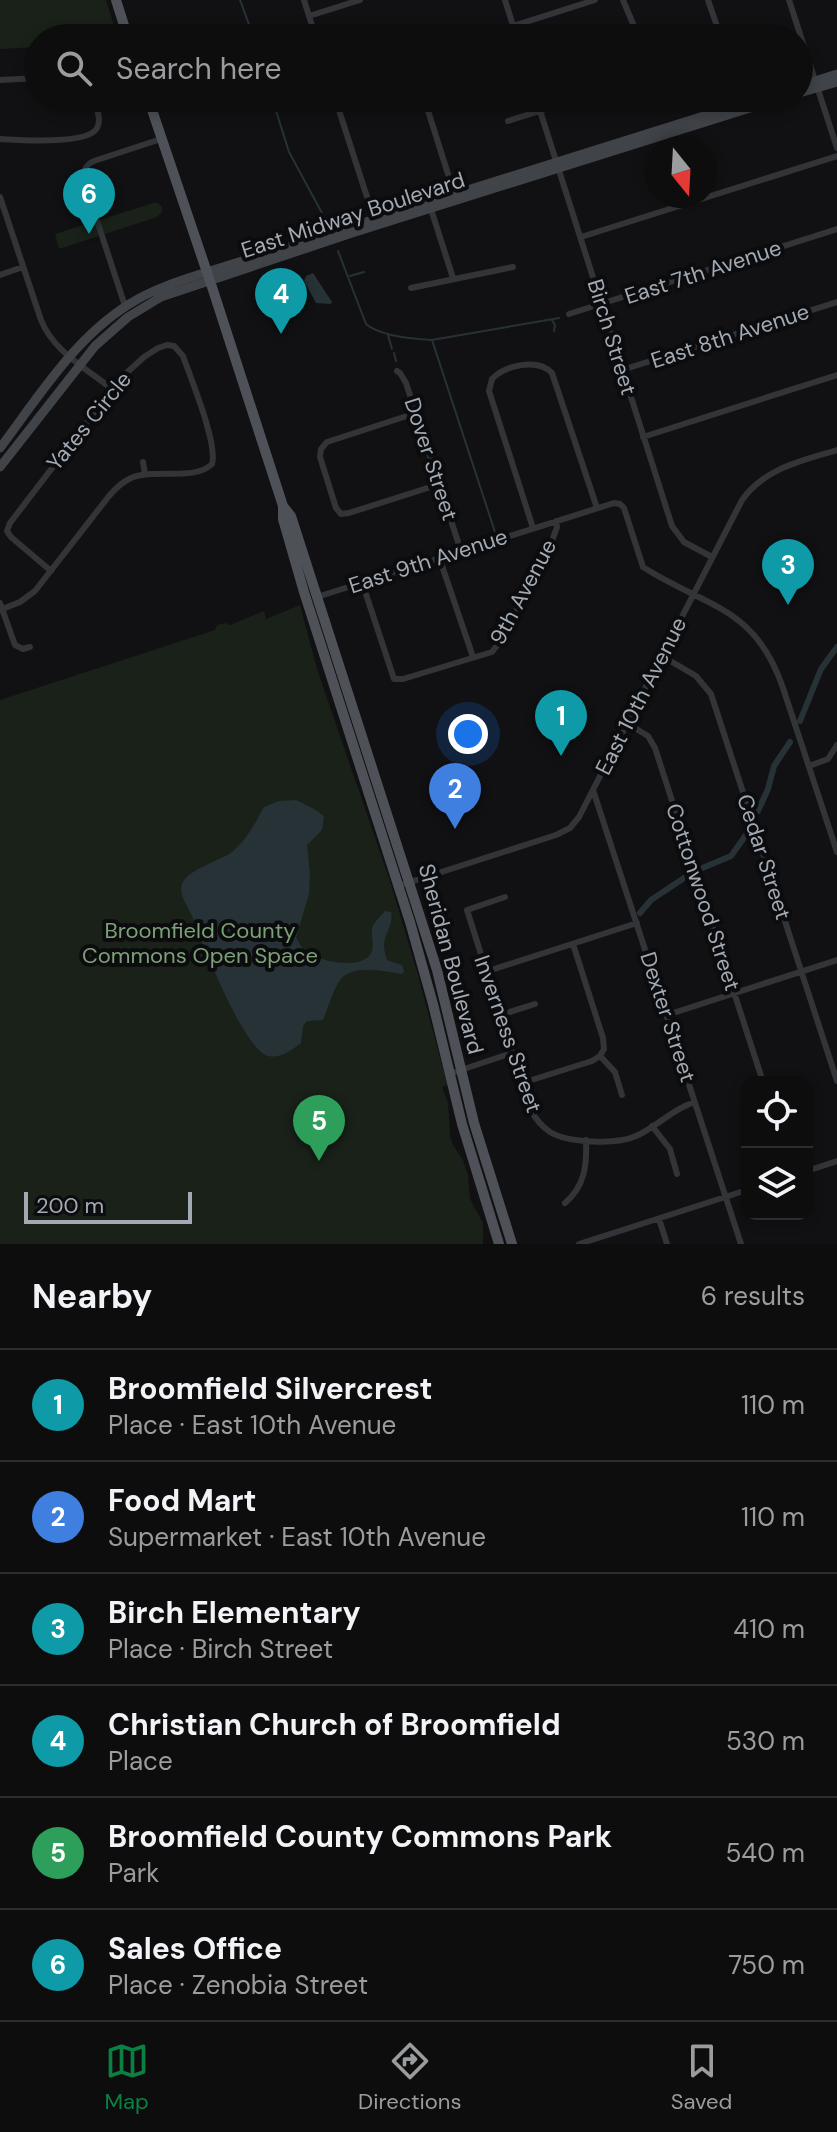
<!DOCTYPE html>
<meta charset="utf-8">
<style>
:root{--surface:#0d0d0e;--page:#161617;--text:#f1f3f6;--muted:#9a9c9e;--line:#2d2d2e;--accent:#0b8043}
body{margin:0;font-family:"DM Sans",sans-serif;background:var(--page);color:var(--text)}
.controls{position:absolute;right:24px;bottom:24px;display:grid;overflow:hidden;border-radius:16px;box-shadow:0 4px 12px #0003}
.controls button{width:72px;height:72px;display:grid;place-items:center;padding:0;border:0;border-bottom:2px solid var(--line);background:var(--surface);color:var(--text);font:40px sans-serif}
.compass{position:absolute;left:645px;top:136px;width:72px;height:72px;border-radius:50%;background:var(--surface);box-shadow:0 4px 12px #0003;rotate:162deg}
.scale{position:absolute;left:24px;bottom:20px;width:168px;box-sizing:border-box;padding-left:8px;border:4px solid #a2aab4;border-top:0;font-size:22px;line-height:28px;white-space:nowrap;color:#a2aab4;-webkit-text-stroke:6px #0c0c0e;paint-order:stroke}
.you{position:absolute;left:468px;top:734px;width:28px;height:28px;margin:-20px;border:6px solid #fff;border-radius:50%;background:#1a73e8;box-shadow:0 0 0 12px #1a73e833}
.badge{display:grid;place-items:center;width:52px;height:52px;border-radius:50%;background:var(--accent);color:#fff;font-size:26px;font-weight:700}
.pin{position:absolute;translate:-50% -66px;filter:drop-shadow(0 2px 4px #0008)}
.pin::after{content:'';position:absolute;top:42px;width:28px;height:24px;background:inherit;clip-path:polygon(0 0,100% 0,50% 100%)}
.list{margin:0;padding:0;list-style:none}
h2{display:flex;justify-content:space-between;align-items:center;height:104px;margin:0;padding:0 32px;font-size:34px}
h2 small{font-size:26px;font-weight:400;color:var(--muted)}
.list li{display:grid;grid-template-columns:52px 1fr auto;gap:24px;align-items:center;box-sizing:border-box;height:112px;padding:0 32px;border-top:2px solid var(--line)}
.list b{display:block;font-size:30px;white-space:nowrap}
.list p{margin:0;font-size:26px;white-space:nowrap;color:var(--muted)}
.list em{font-size:26px;font-style:normal;color:var(--muted)}
.icon{flex:none;width:44px;height:44px;fill:none;stroke:currentColor;stroke-width:2;stroke-linecap:round;stroke-linejoin:round}
.map{position:relative;flex:none;width:837px;height:1244px;overflow:hidden}
.search{position:absolute;background:var(--surface);box-shadow:0 4px 12px #0003;left:24px;right:24px;top:24px;height:88px;display:flex;align-items:center;gap:20px;box-sizing:border-box;padding:0 28px;border-radius:44px;color:var(--muted);font-size:30px}
.sheet{height:776px;background:var(--surface)}
nav{display:flex;justify-content:space-around;align-items:center;box-sizing:border-box;height:112px;border-top:2px solid var(--line);background:var(--surface);font-size:22px;color:var(--muted)}
nav a{display:grid;justify-items:center;gap:4px}
nav .on{color:var(--accent)}
.map>svg:first-child{display:block}
.green{fill:#192119}
.water{fill:#273237}
.lines{fill:none;stroke-linecap:round;stroke-linejoin:round}
.stream{stroke:#273237;stroke-width:2}
.canal{stroke:#273237;stroke-width:6}
.minor{stroke:#323438;stroke-width:6}
.secondary{stroke:#404348;stroke-width:9}
.primary{stroke:#4e5157;stroke-width:10}
.labels{text-anchor:middle;dominant-baseline:central;stroke-width:8;stroke-linejoin:round;paint-order:stroke}
.street-label{font-size:22px;fill:#a2aab4;stroke:#0c0c0e}
.park-label{font-size:22px;fill:#7ca077;stroke:#0c0c0e}
</style>
<div class="map">
<svg width="837" height="1244" viewBox="0 0 837 1244">
<rect width="100%" height="100%" fill="#111113"/>
<path class="green" d="M0 0H106L115 29 85 38H38V47L0 49Z
M153 203H158L162 207V212L157 217 59 249 55 234Z
M300 605 317 669 390 881 418 975 446 1080 447 1085 442 1087 448 1103 450 1136 453 1145 463 1160 468 1175 470 1199 483 1223V1244H0V700L215 630 217 625 225 623 230 625 264 611 266 619Z"/>
<path class="water" d="M313 273 332 302 331 304 316 303 304 281 306 276Z
M296 800 314 809 324 816 322 830 307 845 310 873 309 894 296 938C299 941 300 946 303 949 316 961 356 970 369 956 377 947 369 936 373 926 375 921 381 916 385 911L391 912C394 925 384 933 384 946 384 949 386 957 387 960L402 965 404 972 401 974C383 971 349 963 338 983 332 994 328 1008 323 1020L307 1021 303 1026 301 1043C292 1050 280 1059 268 1056 244 1050 202 943 193 918 189 908 178 895 182 884 187 870 219 861 232 852 246 841 256 822 264 807L279 801Z"/>
<g class="lines">
<path class="stream" d="M240 0 254 38
M272 98 289 152 329 226
M338 251 366 324C380 336 414 339 432 340L559 318
M350 276 364 272
M552 320 555 325 554 331
M388 335 392 349
M432 340 495 532
M394 353 396 361"/>
<path class="canal" d="M800 721 821 669 837 647
M758 811 768 789 774 766 790 742
M700 869 731 856 748 832
M640 913 651 900 687 876"/>
<path class="minor" d="M304 0 316 38
M505 0 517 38
M623 0 639 38
M708 0 721 38
M789 0 837 148
M309 16 360 0
M475 38 595 0
M0 80 38 78
M335 98 368 200
M424 98 448 174
M536 98 672 526 684 542 712 557
M659 98 661 106
M508 121 578 99
M0 139C18 140 89 145 97 128 102 119 96 108 94 98
M0 197 41 320C53 351 87 369 112 389
M430 206 453 278
M581 237 837 156
M0 275 23 267
M411 288 513 267
M125 306 85 184C82 174 83 166 94 161L161 139
M569 314 837 229
M622 370 837 302
M397 371 400 373 406 383 461 551
M416 413 327 442 321 449 320 457 336 508 341 514 349 513 440 484
M643 437 837 375
M143 462 145 474
M533 528 489 391 492 379C505 365 538 358 552 373L597 508
M439 557 473 657
M51 571 11 537 7 531 10 523 121 378 144 357 158 348 167 345 174 346 183 356C191 379 218 444 212 464
M362 582 394 679H403L492 652 502 639 552 541 557 527 556 521
M317 597 614 503 620 504 624 508 643 567C707 608 755 606 783 688L837 852
M0 603 15 645 23 649 30 647
M0 610 20 602 35 591 109 496C115 489 121 483 129 479 153 467 194 482 212 464
M662 656 696 676 711 694 837 1081
M628 724 648 736 655 748 763 1082
M809 766 828 759 837 745
M593 790 741 1244
M398 886 556 835 570 828 579 817 742 500C765 468 801 461 837 450
M505 897 467 910 530 1109C535 1118 541 1126 550 1132 568 1143 617 1145 636 1136 657 1127 672 1109 695 1102
M573 944 603 1038 604 1049 600 1056
M485 972 637 923
M500 1015 535 1004
M667 1015 837 960
M600 1056 615 1072 622 1095
M449 1074 512 1053
M522 1083 592 1061 600 1056
M652 1126 670 1149 677 1174
M807 1171 837 1161
M565 1203C585 1186 587 1165 586 1140
M659 1219 667 1244
M579 1244 747 1190"/>
<path class="secondary" d="M799 86 837 74
M799 93 837 82
M0 448C40 395 78 332 138 299 159 287 183 280 207 272L761 98
M0 467 95 346 128 317 161 297 352 233 782 98"/>
<path class="primary" d="M116 0 128 38
M148 98 213 290 283 506 291 516 422 923 437 970 474 1123 512 1244
M283 506V519L304 592 410 922 433 1004 462 1124 499 1244"/>
</g>
<g class="labels">
<g class="street-label">
<text transform="translate(353 215) rotate(-18)">East Midway Boulevard</text>
<text transform="translate(703 272) rotate(-18)">East 7th Avenue</text>
<text transform="translate(730 336) rotate(-18)">East 8th Avenue</text>
<text transform="translate(612 337) rotate(73)">Birch Street</text>
<text transform="translate(89 421) rotate(-51)">Yates Circle</text>
<text transform="translate(431 459) rotate(72)">Dover Street</text>
<text transform="translate(428 561) rotate(-18)">East 9th Avenue</text>
<text transform="translate(523 592) rotate(-62)">9th Avenue</text>
<text transform="translate(641 696) rotate(-63)">East 10th Avenue</text>
<text transform="translate(764 857) rotate(72)">Cedar Street</text>
<text transform="translate(703 897) rotate(72)">Cottonwood Street</text>
<text transform="translate(451 959) rotate(75)">Sheridan Boulevard</text>
<text transform="translate(668 1017) rotate(72)">Dexter Street</text>
<text transform="translate(508 1034) rotate(71)">Inverness Street</text>
</g>
<g class="park-label">
<text x="200" y="930">Broomfield County<tspan x="200" dy="25">Commons Open Space</tspan></text>
</g>
</g>
</svg>
<div class="controls">
<button><svg class="icon" aria-label="locate" viewBox="0 0 24 24"><circle cx="12" cy="12" r="6"/><path d="M12 2v4M12 18v4M2 12h4M18 12h4"/></svg></button>
<button><svg class="icon" aria-label="layers" viewBox="0 0 24 24"><path d="M12 4l9 5-9 5-9-5zM3 14l9 5 9-5"/></svg></button>
</div>
<svg class="compass" viewBox="-18 -18 36 36"><path d="M0-13l5 13h-10z" fill="#e53935"/><path d="M0 13l5-13h-10z" fill="#9a9c9e"/></svg>
<div class="scale">200 m</div>
<div class="you"></div>
<div class="pin badge" style="left:561px;top:756px;background:#0f9aa8">1</div>
<div class="pin badge" style="left:455px;top:829px;background:#3f7fe0">2</div>
<div class="pin badge" style="left:788px;top:605px;background:#0f9aa8">3</div>
<div class="pin badge" style="left:281px;top:334px;background:#0f9aa8">4</div>
<div class="pin badge" style="left:319px;top:1161px;background:#2e9e5b">5</div>
<div class="pin badge" style="left:89px;top:234px;background:#0f9aa8">6</div>
<div class="search"><svg class="icon" aria-label="search" viewBox="0 0 24 24"><circle cx="10" cy="10" r="6"/><path d="M15 15l6 6"/></svg>Search here</div>
</div>
<section class="sheet">
<h2>Nearby<small>6 results</small></h2>
<ul class="list">
<li><span class="badge" style="background:#0f9aa8">1</span><div><b>Broomfield Silvercrest</b><p>Place · East 10th Avenue</p></div><em>110 m</em></li>
<li><span class="badge" style="background:#3f7fe0">2</span><div><b>Food Mart</b><p>Supermarket · East 10th Avenue</p></div><em>110 m</em></li>
<li><span class="badge" style="background:#0f9aa8">3</span><div><b>Birch Elementary</b><p>Place · Birch Street</p></div><em>410 m</em></li>
<li><span class="badge" style="background:#0f9aa8">4</span><div><b>Christian Church of Broomfield</b><p>Place</p></div><em>530 m</em></li>
<li><span class="badge" style="background:#2e9e5b">5</span><div><b>Broomfield County Commons Park</b><p>Park</p></div><em>540 m</em></li>
<li><span class="badge" style="background:#0f9aa8">6</span><div><b>Sales Office</b><p>Place · Zenobia Street</p></div><em>750 m</em></li>
</ul>
</section>
<nav>
<a class="on"><svg class="icon" aria-label="map" viewBox="0 0 24 24"><path d="M3 6l6-2 6 2 6-2v14l-6 2-6-2-6 2zM9 4v14M15 6v14"/></svg>Map</a>
<a><svg class="icon" aria-label="directions" viewBox="0 0 24 24"><path d="M12 3l9 9-9 9-9-9zM9 14v-3h6M13 9l2 2-2 2"/></svg>Directions</a>
<a><svg class="icon" aria-label="saved" viewBox="0 0 24 24"><path d="M7 4h10v16l-5-4-5 4z"/></svg>Saved</a>
</nav>
